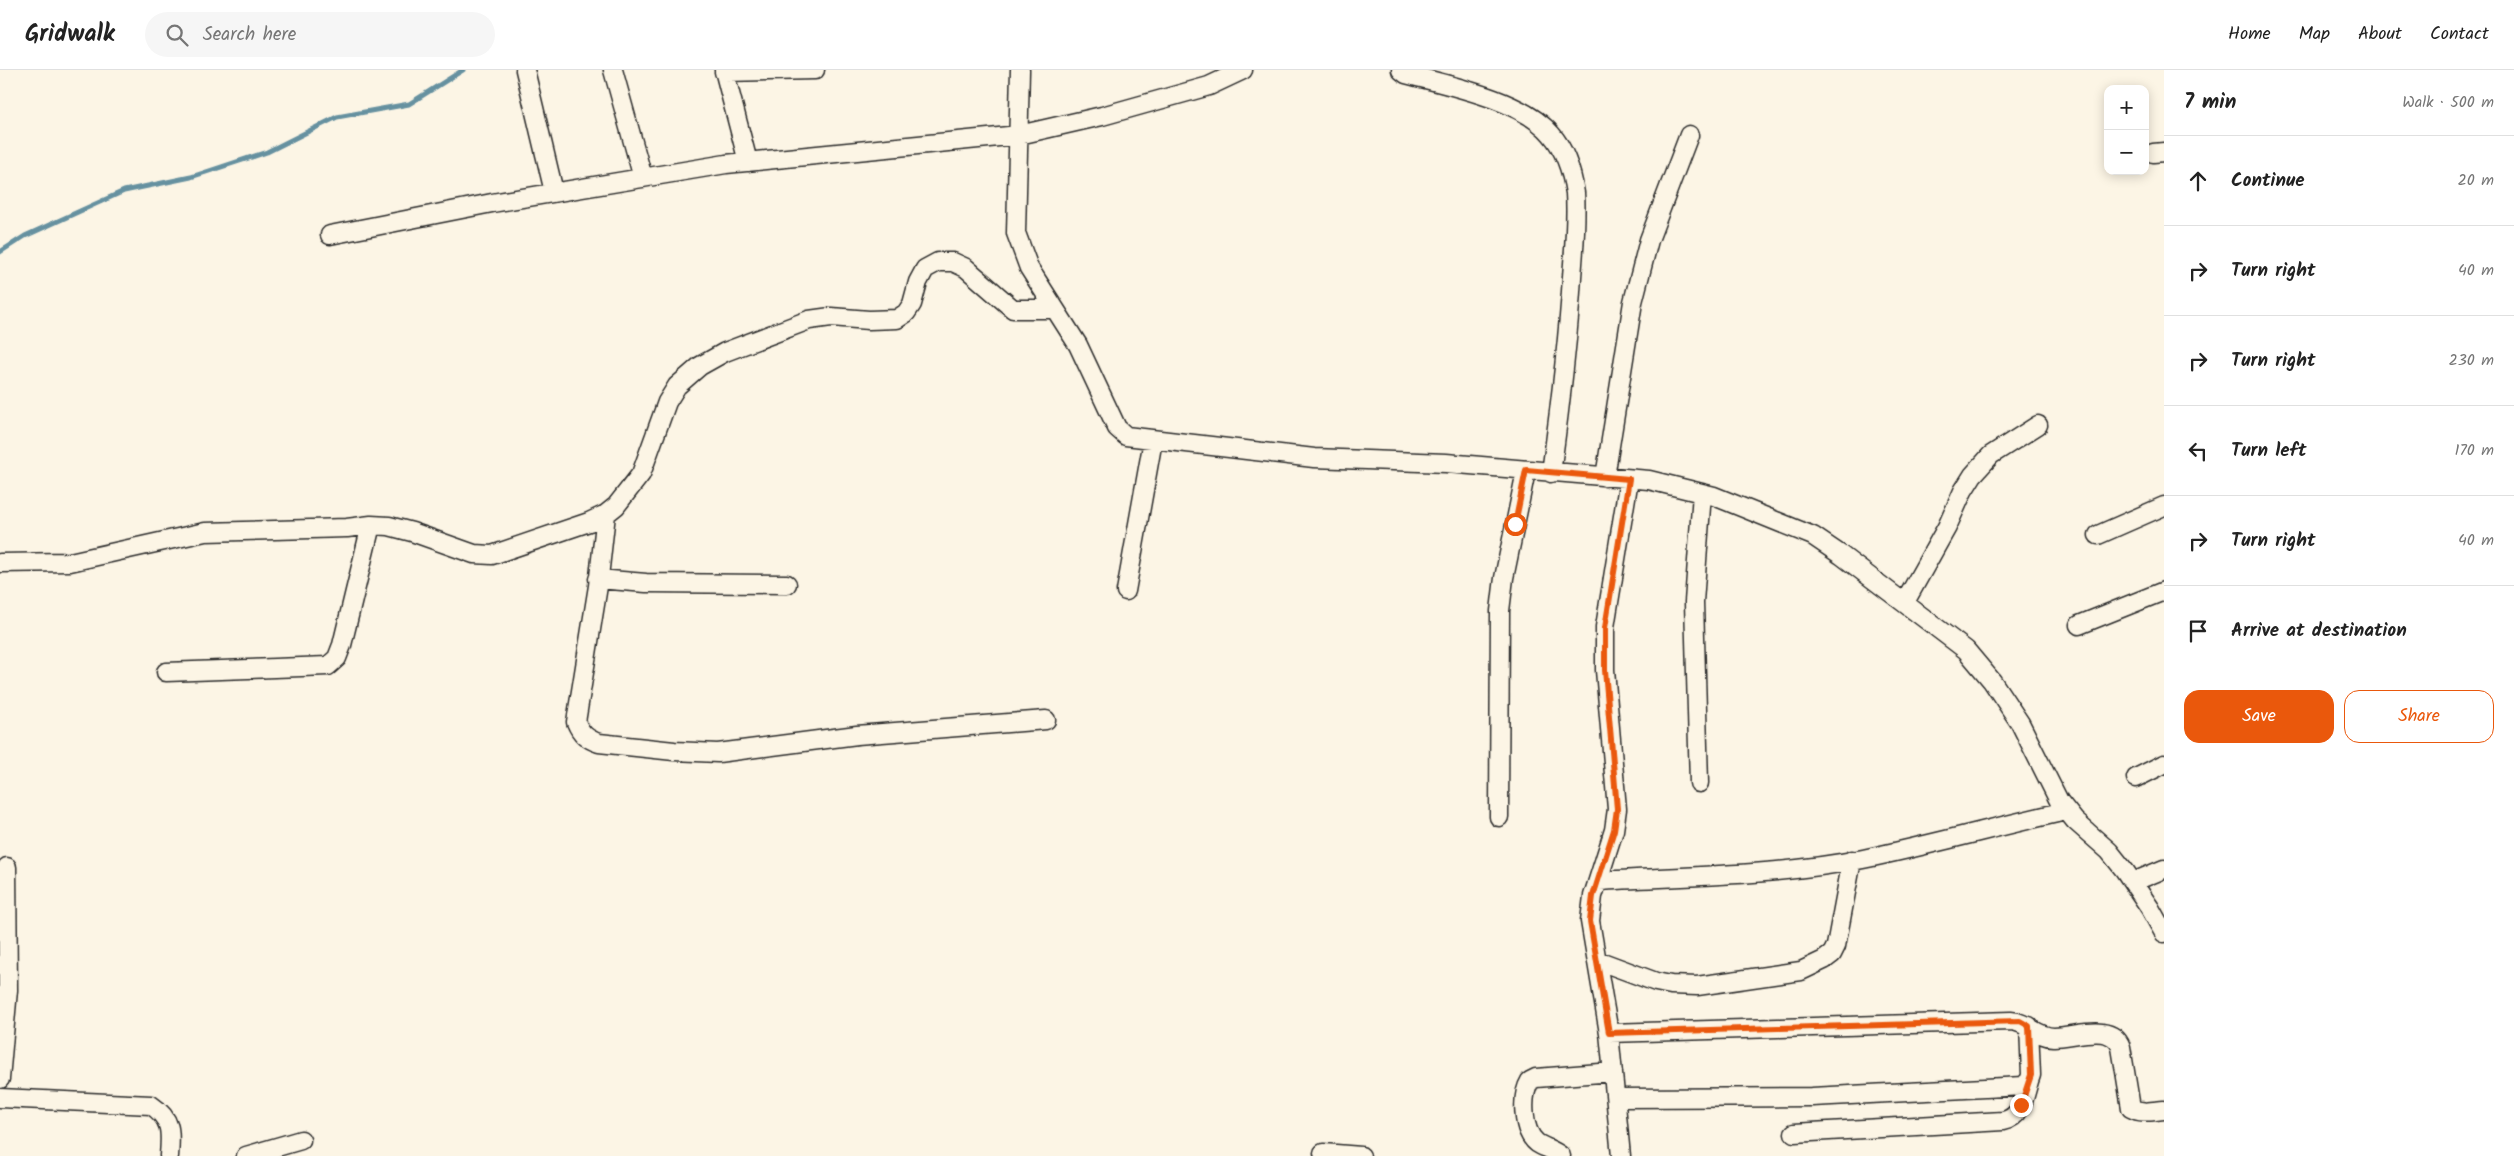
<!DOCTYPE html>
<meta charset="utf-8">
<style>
:root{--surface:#fff;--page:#f6f6f6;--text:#222;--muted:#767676;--line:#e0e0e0;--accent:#ea580c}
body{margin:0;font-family:Kalam,sans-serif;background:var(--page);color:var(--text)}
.controls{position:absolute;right:15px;top:15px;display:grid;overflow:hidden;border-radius:10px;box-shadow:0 2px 12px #0003}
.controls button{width:45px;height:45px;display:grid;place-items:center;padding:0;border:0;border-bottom:1px solid var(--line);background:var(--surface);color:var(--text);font:25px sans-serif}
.stop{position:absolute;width:15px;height:15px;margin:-11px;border:4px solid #ea580c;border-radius:50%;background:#fff}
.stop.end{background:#ea580c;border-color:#fff;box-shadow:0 1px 5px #0008}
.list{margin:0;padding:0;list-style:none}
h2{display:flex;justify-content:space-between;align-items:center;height:65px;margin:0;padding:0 20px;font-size:21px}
h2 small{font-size:16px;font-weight:400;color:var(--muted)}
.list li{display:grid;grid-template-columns:32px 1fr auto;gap:15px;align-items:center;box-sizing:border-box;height:90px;padding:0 20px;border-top:1px solid var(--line)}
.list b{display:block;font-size:19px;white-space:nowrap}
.list em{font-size:16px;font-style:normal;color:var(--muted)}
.actions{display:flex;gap:10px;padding:15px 20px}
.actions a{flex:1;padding:11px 0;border:1px solid var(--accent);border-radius:15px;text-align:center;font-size:18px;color:var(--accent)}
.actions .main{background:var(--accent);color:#fff}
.icon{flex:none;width:28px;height:28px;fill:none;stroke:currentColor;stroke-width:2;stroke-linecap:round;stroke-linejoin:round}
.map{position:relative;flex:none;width:2164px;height:1086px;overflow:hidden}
header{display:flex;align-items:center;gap:30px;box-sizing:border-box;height:70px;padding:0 25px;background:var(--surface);border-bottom:1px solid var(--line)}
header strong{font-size:24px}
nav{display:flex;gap:28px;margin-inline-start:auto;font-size:18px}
.search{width:350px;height:45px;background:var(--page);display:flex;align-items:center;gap:12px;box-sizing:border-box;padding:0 18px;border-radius:28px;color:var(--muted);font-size:19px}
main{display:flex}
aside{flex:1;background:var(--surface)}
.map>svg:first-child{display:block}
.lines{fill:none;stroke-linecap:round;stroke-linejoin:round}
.stream{stroke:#6691a0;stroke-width:5}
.minor-casing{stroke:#2b2b2b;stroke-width:21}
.minor{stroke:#fcf5e5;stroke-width:18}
.route{stroke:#ea580c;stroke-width:6}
</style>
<header>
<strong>Gridwalk</strong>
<div class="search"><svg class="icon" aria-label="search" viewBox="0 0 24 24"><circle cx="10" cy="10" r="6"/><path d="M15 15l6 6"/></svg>Search here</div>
<nav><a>Home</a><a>Map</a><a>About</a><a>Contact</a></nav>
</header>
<main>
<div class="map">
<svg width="2164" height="1086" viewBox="0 0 2164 1086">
<rect width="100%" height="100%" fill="#fcf5e5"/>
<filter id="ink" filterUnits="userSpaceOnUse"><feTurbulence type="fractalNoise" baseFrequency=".02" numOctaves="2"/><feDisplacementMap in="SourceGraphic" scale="10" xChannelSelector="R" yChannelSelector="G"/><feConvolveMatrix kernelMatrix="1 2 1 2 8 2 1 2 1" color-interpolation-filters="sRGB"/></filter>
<g filter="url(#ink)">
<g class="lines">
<path class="stream" d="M0 182 25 166 124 121 191 107 267 82 337 47 409 34 463 0"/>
<g class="minor-casing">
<path id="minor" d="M525 0 554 122
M613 0 643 108
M724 0 748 92
M1020 0 1016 163 1029 198 1078 275 1117 358 1126 366 1314 388 1446 393 1649 410 1714 426 1813 466 1841 485 1966 580 1992 611 2020 653 2059 731 2075 751 2109 781 2125 801 2150 838 2164 863
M1401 0 1406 4C1448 15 1523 30 1551 64 1565 80 1572 103 1575 123 1577 151 1574 179 1572 207 1568 272 1560 337 1551 403
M724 2 815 0
M2153 83 2164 82
M330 165 492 133 726 94 1019 65 1102 46 1209 16 1243 0
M1605 407 1633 232 1649 170 1689 65
M606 444 598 516 576 652C581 664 587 669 599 673L674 681 718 683 857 665 1046 650
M2098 465 2164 436
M0 493 70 492 205 462 347 458 371 455 389 456 412 462 474 484 492 485 589 452 606 444 616 436 641 404 667 332 677 316 700 296 725 282 809 250 831 247 869 250 897 249 906 243 912 234 918 212 925 199 938 192H953L966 198 1013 239H1054
M598 509 646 513 787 514
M1126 521 1153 370
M1905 532 1947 457 1963 421 1973 405 1991 385 2038 355
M2079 555 2164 521
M166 602 328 596 337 588 342 575 371 455
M2136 708 2164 694
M1699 713 1694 532 1702 423
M1499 747 1500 541 1504 508 1526 401
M1599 811C1686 806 1777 806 1863 789 1931 775 1999 756 2066 741
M2133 812 2164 799
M1597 890 1656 912 1671 915 1697 916 1801 901 1824 890 1832 884 1836 876 1852 790
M1609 963 2011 951C2028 952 2036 967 2054 967 2075 967 2112 952 2121 977L2131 1038C2142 1044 2152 1041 2164 1040
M0 1009 8 920 7 797
M0 1028 151 1035C172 1049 171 1062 169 1086
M1616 1028 1812 1027 2023 1016 2029 1011 2031 1005 2029 956
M1794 1063 2003 1051C2022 1047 2024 1028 2029 1011
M1323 1083 1361 1086
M246 1086 301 1070
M1561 1086C1554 1080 1545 1078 1537 1073 1522 1061 1521 1026 1530 1011L1536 1008 1613 1002
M1621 1086 1609 963 1590 851 1593 826 1614 760 1617 739 1605 600V557L1629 409"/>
</g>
<use href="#minor" class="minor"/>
</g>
</g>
<g class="lines" filter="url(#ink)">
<path class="route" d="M1515 454 1526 400 1629 409 1605 558V600L1617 739 1614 760 1593 826 1590 851 1609 963 2020 951 2029 956 2031 1005 2021 1035"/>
</g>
</svg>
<div class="controls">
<button>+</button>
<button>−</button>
</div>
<div class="stop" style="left:1515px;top:454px"></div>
<div class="stop end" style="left:2021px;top:1035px"></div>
</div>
<aside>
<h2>7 min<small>Walk · 500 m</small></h2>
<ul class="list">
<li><svg class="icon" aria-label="ahead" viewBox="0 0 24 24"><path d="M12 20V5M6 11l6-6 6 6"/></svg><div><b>Continue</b></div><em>20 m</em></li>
<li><svg class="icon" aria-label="right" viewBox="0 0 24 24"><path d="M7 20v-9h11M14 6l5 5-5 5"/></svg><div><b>Turn right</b></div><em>40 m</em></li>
<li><svg class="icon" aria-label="right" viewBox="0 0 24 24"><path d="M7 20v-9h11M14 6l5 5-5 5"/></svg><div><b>Turn right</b></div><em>230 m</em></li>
<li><svg class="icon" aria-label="left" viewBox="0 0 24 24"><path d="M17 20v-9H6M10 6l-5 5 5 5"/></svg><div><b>Turn left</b></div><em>170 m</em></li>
<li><svg class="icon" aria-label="right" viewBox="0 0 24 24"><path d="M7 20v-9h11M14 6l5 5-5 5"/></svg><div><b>Turn right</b></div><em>40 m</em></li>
<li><svg class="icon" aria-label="arrive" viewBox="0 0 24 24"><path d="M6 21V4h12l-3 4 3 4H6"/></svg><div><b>Arrive at destination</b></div></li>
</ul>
<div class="actions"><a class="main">Save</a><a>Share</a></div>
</aside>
</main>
